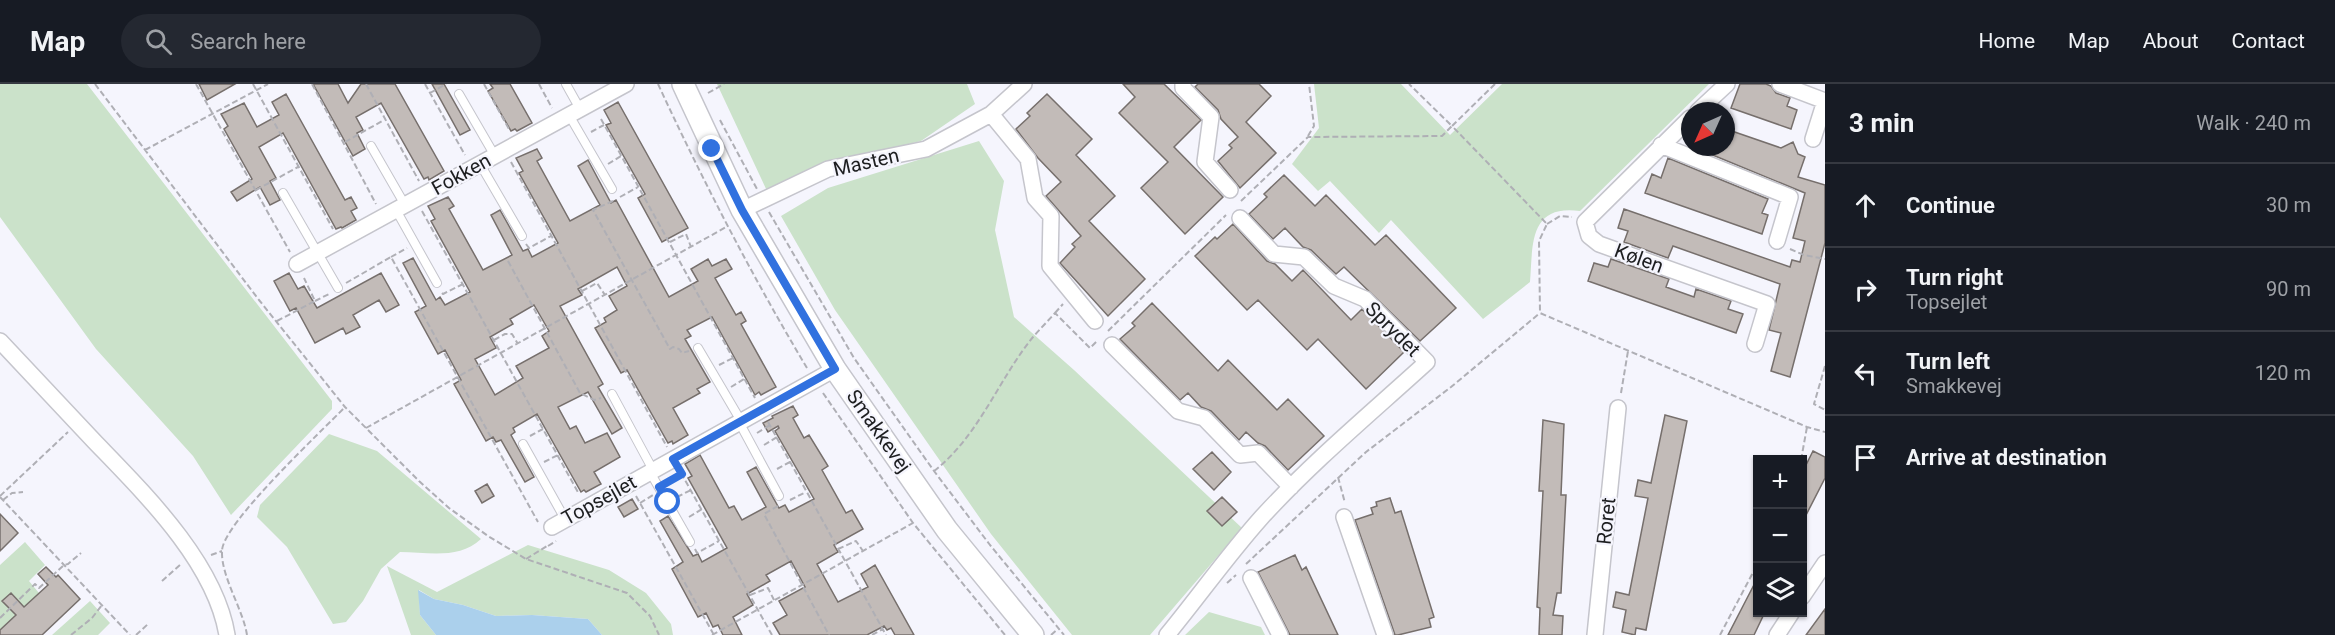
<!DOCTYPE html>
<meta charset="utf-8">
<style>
:root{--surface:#171b24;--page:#242831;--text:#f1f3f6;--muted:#9ea1a6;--line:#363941}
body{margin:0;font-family:Roboto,sans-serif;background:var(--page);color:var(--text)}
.controls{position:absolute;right:18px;bottom:18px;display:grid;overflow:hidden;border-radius:0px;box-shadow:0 2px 4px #0004}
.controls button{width:54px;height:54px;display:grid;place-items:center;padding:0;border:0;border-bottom:2px solid var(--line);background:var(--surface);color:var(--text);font:30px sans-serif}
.compass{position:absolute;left:1681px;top:18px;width:54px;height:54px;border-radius:50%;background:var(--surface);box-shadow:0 2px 4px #0004;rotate:225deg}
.stop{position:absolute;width:18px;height:18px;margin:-14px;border:4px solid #3171df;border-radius:50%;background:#fff}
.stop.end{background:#3171df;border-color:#fff;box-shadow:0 2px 6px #0008}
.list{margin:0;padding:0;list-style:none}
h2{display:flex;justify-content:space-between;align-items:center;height:78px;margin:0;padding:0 24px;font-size:26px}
h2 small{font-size:20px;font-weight:400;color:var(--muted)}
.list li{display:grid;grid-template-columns:39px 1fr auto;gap:18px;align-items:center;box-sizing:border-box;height:84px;padding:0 24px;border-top:2px solid var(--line)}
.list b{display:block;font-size:22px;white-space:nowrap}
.list p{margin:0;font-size:20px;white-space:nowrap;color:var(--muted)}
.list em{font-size:20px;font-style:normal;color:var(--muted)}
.icon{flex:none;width:33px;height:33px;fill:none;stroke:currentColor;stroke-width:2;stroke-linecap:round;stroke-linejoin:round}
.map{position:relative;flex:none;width:1825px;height:551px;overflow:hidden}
header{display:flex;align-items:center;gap:36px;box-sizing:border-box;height:84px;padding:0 30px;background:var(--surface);border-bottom:2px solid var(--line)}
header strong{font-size:28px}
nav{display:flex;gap:33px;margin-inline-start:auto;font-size:21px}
.search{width:420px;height:54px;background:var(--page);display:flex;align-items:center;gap:15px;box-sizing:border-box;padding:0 21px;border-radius:33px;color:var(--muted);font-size:22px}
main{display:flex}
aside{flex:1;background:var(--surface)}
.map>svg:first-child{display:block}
.green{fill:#cbe2ca}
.water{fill:#abd0ec}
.building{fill:#c2bbb8;stroke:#766f6c;stroke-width:1.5;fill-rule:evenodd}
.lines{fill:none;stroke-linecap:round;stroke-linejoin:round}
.lane-casing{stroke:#c5c5cc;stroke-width:10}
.street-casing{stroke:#c5c5cc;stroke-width:18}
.secondary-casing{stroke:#c5c5cc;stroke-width:24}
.path{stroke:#afafb5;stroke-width:2;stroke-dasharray:6 3;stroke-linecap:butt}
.lane{stroke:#fff;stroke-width:8}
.street{stroke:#fff;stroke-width:15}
.secondary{stroke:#fff;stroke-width:21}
.route{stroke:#3171df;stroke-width:8}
.labels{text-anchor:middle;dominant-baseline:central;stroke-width:4.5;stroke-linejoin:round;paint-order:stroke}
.street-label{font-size:20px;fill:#1d1e20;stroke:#f5f5fd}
</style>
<header>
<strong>Map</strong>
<div class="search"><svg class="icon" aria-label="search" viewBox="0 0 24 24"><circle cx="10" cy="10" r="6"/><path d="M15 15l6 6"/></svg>Search here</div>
<nav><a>Home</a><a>Map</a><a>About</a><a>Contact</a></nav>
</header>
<main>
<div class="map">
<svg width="1825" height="551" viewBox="0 0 1825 551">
<rect width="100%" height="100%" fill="#f5f5fd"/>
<path class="green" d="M0 0H87L332 317V325L231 431 193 372 96 265 0 133Z
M717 0H967L975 20 921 57 822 81 767 107Z
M1314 0H1401L1450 51 1502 0H1709L1580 127C1528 120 1533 162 1530 198L1483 235 1391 136 1379 149 1330 97 1318 107 1292 80 1319 44Z
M979 57 1004 97 995 146 1014 233 1074 286 1242 444 1150 551H1072L991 450 835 226 781 132 828 104Z
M329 350 377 367 481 455C459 476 427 468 400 468L381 485 363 517 346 538 333 540 287 463 257 433 260 421Z
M25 458 45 481 29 497 39 509 0 546V481Z
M528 461 609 486 646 509 671 540 673 551H602L588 535 532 531 496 532 463 521 434 515 419 506 420 531 436 551H411L387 482 437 508Z
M90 517 110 539 98 551H52Z
M1209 528 1261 543 1265 551H1185Z"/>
<path class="water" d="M418 506 434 515 463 521 496 532 532 531 588 535 602 551H436L420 531Z"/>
<path class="building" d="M199 0H235L207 16Z
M313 0H338L348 19 361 0H395L444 87 429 96 428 93 424 95 381 19 356 33 363 46 357 49 365 65 353 72Z
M432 0H444L470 46 460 51Z
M490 0H510L532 39 517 47 515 45 511 47 488 7 493 4Z
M1123 0H1164L1201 36 1174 63 1223 113 1185 150 1141 104 1168 78 1119 29 1135 13Z
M1198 0H1259L1271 12 1246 38 1276 69 1240 104 1218 77 1232 64 1229 61 1238 53 1221 35 1218 26 1195 3Z
M1740 0H1766L1771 2 1776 9 1790 14 1787 22 1797 26 1791 45 1731 24Z
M286 10 345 116 351 113 357 124 351 127 356 136 342 144 341 143 336 145 283 49 259 63 276 94 270 97 280 116 270 121 260 103 237 117 231 108 252 95 224 45 228 42 221 30 244 19 257 43 279 31 272 18Z
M1047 10 1092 55 1076 71 1115 112 1089 137 1145 195 1108 232 1060 179 1075 163 1072 160 1081 152 1046 112 1061 98 1038 74 1016 45 1030 32 1027 29Z
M618 18 688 144 662 158 638 114 645 110 606 41 611 39 604 26Z
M1726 45 1781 64 1793 58 1798 70 1805 73 1798 93 1825 101V159L1790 293 1771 287 1781 249 1769 246 1780 200 1673 162 1668 174 1624 158 1628 147 1618 144 1624 125 1790 183 1792 176 1800 178 1805 157 1793 154 1805 109 1703 67 1704 63H1726Z
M537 65 542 74 537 77 570 137 600 121 578 82 588 76 611 119 616 116 669 213 698 197 691 185 708 175 712 182 726 175 732 185 715 194 736 231 741 228 746 237 741 240 776 303 761 311 759 308 755 311 712 233 687 246 691 252 685 255 710 298 697 305 700 309 673 324 688 351 673 360 672 357 668 359 627 286 621 289 595 244 606 238 604 234 617 226 609 212 627 202 617 183 578 205 582 211 560 222 603 300 598 303 622 344 612 350 588 308 558 323 570 345 576 342 585 359 607 349 620 373 594 388 601 400 586 408 584 406 581 408 537 330 513 344 515 348 511 351 534 393 525 398 501 356 496 358 493 353 486 357 454 300 461 296 445 266 438 270 415 228 426 222 403 179 413 174 436 216 440 213 445 221 470 208 431 137 435 135 428 122 448 113 454 122 449 125 483 186 512 171 491 131 500 126 523 167 528 165 532 173 558 159 519 89 523 87 516 74ZM534 221 549 247 542 252 549 264 516 282 523 294 495 311 475 275 496 264 490 253 513 240 510 235Z
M1668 74 1768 115 1762 129 1768 131 1762 150 1645 109 1652 90 1661 94Z
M1284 91 1315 122 1326 111 1375 161 1386 151 1456 224 1420 257 1344 183 1336 190 1311 166 1303 163 1285 144 1273 155 1249 130 1267 113 1264 110Z
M1233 140 1267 177 1275 180 1292 197 1303 186 1351 236 1362 225 1404 268 1366 305 1318 255 1307 266 1258 216 1247 226 1195 172 1215 153 1217 155Z
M1611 175 1669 195 1666 203 1694 213 1696 205 1731 217 1728 225 1743 230 1736 249 1588 197 1594 179 1608 183Z
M289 189 298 205 304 202 317 224 381 189 399 221 386 228 379 216 353 231 360 243 346 250 343 244 315 259 296 224 290 227 274 197Z
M1152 219 1218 287 1228 276 1277 326 1288 315 1324 352 1288 386 1265 362 1258 359 1246 348 1239 356 1211 327 1201 323 1188 309 1180 316 1120 255 1135 242 1132 239Z
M793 322 798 331 793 334 804 354 809 351 828 382 822 386 846 429 852 426 863 445 834 461 838 468 817 480 838 518 868 503 861 490 875 481 914 551H895L891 544 887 546 884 542 867 551H780L773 539 787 531 779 517 805 503 791 477 766 491 770 497 747 510 753 521 733 533 742 551H723L718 541 713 543 706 529 698 533 672 485 683 478 660 437 668 432 693 472 698 470 702 478 727 464 688 394 692 392 685 380 700 371 729 424 734 422 742 436 766 423 747 388 756 383 779 424 785 421 789 428 814 415 775 347 779 344 778 342 768 348 763 339 773 334 772 332Z
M1665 331 1687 337 1646 546 1636 544 1635 551 1622 548 1626 526 1613 523 1616 508 1629 511 1648 414 1635 412 1638 396 1651 399Z
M1543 336 1564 340 1561 411H1566L1561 509H1557L1553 531 1563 532 1562 551H1539L1540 524 1537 523 1543 407H1539Z
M1813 367 1825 373V394L1803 437V387Z
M1212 368 1231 388 1214 406 1193 385Z
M487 400 494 412 482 419 475 407Z
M1222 413 1237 428 1222 442 1207 427Z
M1390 414 1395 429 1401 427 1434 533 1429 535 1431 543 1398 551H1395L1355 436 1373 430 1371 424 1377 422 1376 418Z
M632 415 638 425 624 433 618 423Z
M0 430 18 449 0 467Z
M1295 471 1302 486 1306 483 1338 551H1290L1258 488Z
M46 483 56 493 58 491 80 515 42 551H0V546L16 531 2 517 11 509 24 523 48 501 38 490Z
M1758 493V528H1765L1754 551H1728Z
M1825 525V551H1806Z"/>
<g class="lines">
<g class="lane-casing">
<path id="lane" d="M566 0 580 25
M459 10 495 72
M569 31 612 105
M371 62 405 121
M480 80 522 152
M283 109 338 204
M396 126 437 199
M698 264 741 337
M612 310 653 386
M739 338 779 412
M523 360 565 435
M650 388 690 458"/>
</g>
<g class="street-casing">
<path id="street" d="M1183 0V4L1211 33 1205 78 1230 106
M1780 0 1825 17 1813 55
M1698 27 1727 0
M991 30 1028 75 1035 114 1051 132 1050 182 1095 237
M1690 34 1585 138 1589 152 1599 160 1767 220 1755 260
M1661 61 1790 113 1777 157
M742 126 828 85 926 65 991 30 1024 0
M297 180 626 0
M0 257C31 290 63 324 94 357 144 409 215 478 227 551
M1112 261 1178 327 1204 334 1240 371 1258 369 1291 403
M1344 433 1385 551
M552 443 835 285
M1251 494 1280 551
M1802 513 1825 479
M1167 551C1199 512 1228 471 1261 434 1312 378 1371 329 1427 278L1365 215 1334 202 1304 173 1274 170 1240 134
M1595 551 1618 324
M1777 551 1792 528"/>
</g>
<g class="secondary-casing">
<path id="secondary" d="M683 0 742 126 835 285 947 446 1033 551"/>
</g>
<path class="path" d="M95 0 259 216 345 323 419 397 449 424 488 452 526 475 627 509 650 532 659 551
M196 0 290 168
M253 0 333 145
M312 0 376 120
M366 0 419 97
M425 0 465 71
M484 0 510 47
M539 0 552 24
M658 0C703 97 752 192 807 284
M1495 0 1452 42 1547 140 1539 157 1540 229 1807 343 1825 348
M430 9 446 0
M708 9 724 0
M601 35 755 314
M720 36 757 105
M591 48 604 41
M1308 52 1314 42 1309 0
M345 58 384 36
M145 66 268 0
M511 78 667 363
M608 80 621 72
M256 106 298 83
M620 113 638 103
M613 117 593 126 670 265 673 263 679 265 682 269 689 267
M1241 117 1308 53 1442 52 1452 42 1409 0
M422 127 579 410
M769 128 854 274 934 387 990 461 1064 551
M1547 140 1560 132 1572 133
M670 158 686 150 691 163
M526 160 529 164 551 152
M1790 165 1804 171 1825 175
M391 173 407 164
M508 177 580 309 594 316 601 314
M346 199 391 173 538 438
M582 207 597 199 605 211
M442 209 443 210 463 200
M315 217 329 210
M1055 229 1063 220
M277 237 315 217 304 194
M1108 247 1226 131
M494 256 505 250H512L518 260
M719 281 733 274
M1825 282 1814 320 1825 326
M731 303 744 295
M823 309 913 439 1005 551
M1621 309 1628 267
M768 338 886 551
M366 344 728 142
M757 349 770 341
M530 352 543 345
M764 361 777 353
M1801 376 1807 343
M544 378 558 371
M777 385 790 378
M934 387C979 352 998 296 1033 253 1040 245 1048 237 1055 229L1090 264 1097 257
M681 389 772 551
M1338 393 1345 419
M669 398 682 390
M0 412 68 348
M636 412 714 551
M0 413 130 551
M677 413 691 406
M3 416 12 409 23 408
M790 416 806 408
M640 419 653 411
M778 422 764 430 829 551
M689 433 702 425
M548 462 556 457
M695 465 697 469 719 457
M838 465 856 457 863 467
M211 471 222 467
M526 475 547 462
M1246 480 1366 368 1451 303 1540 229
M162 497 180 481
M1227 499 1236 491
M750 511 768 504 774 516
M0 534 35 500 39 504 64 481 68 480 81 469
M71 551 92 534 102 521
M136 551 148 540
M247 551C243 525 221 493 222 467 222 440 322 347 345 323
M712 551 913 439
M872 551 883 545
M1051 551 1059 544
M1720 551 1758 479"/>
<use href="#lane" class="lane"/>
<use href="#street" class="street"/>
<use href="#secondary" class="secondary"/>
</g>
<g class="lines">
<path class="route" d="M668 418 659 403 682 390 673 375 835 285 742 126 712 65"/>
</g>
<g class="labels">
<g class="street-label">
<text transform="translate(866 78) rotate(-13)">Masten</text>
<text transform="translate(461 90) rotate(-29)">Fokken</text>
<text transform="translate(1639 174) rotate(20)">Kølen</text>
<text transform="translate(1393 245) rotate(45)">Sprydet</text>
<text transform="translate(879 347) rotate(55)">Smakkevej</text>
<text transform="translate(599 416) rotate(-29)">Topsejlet</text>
<text transform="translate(1606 437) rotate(-84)">Roret</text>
</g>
</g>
</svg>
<div class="controls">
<button>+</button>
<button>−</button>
<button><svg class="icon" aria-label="layers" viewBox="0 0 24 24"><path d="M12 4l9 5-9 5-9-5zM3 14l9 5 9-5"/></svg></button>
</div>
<svg class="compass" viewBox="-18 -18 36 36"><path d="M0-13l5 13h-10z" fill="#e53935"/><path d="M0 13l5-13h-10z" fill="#9ea1a6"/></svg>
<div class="stop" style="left:668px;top:418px"></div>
<div class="stop end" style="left:712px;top:65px"></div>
</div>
<aside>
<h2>3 min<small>Walk · 240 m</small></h2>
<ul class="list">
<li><svg class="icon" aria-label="ahead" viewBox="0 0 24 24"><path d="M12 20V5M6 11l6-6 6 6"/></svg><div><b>Continue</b></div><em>30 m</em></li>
<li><svg class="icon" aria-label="right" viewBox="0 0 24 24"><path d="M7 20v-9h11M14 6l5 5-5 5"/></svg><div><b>Turn right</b><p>Topsejlet</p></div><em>90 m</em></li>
<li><svg class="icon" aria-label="left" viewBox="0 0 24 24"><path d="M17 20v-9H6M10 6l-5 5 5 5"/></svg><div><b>Turn left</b><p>Smakkevej</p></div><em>120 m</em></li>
<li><svg class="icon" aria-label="arrive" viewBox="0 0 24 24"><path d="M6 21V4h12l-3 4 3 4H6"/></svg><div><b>Arrive at destination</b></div></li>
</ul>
</aside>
</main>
